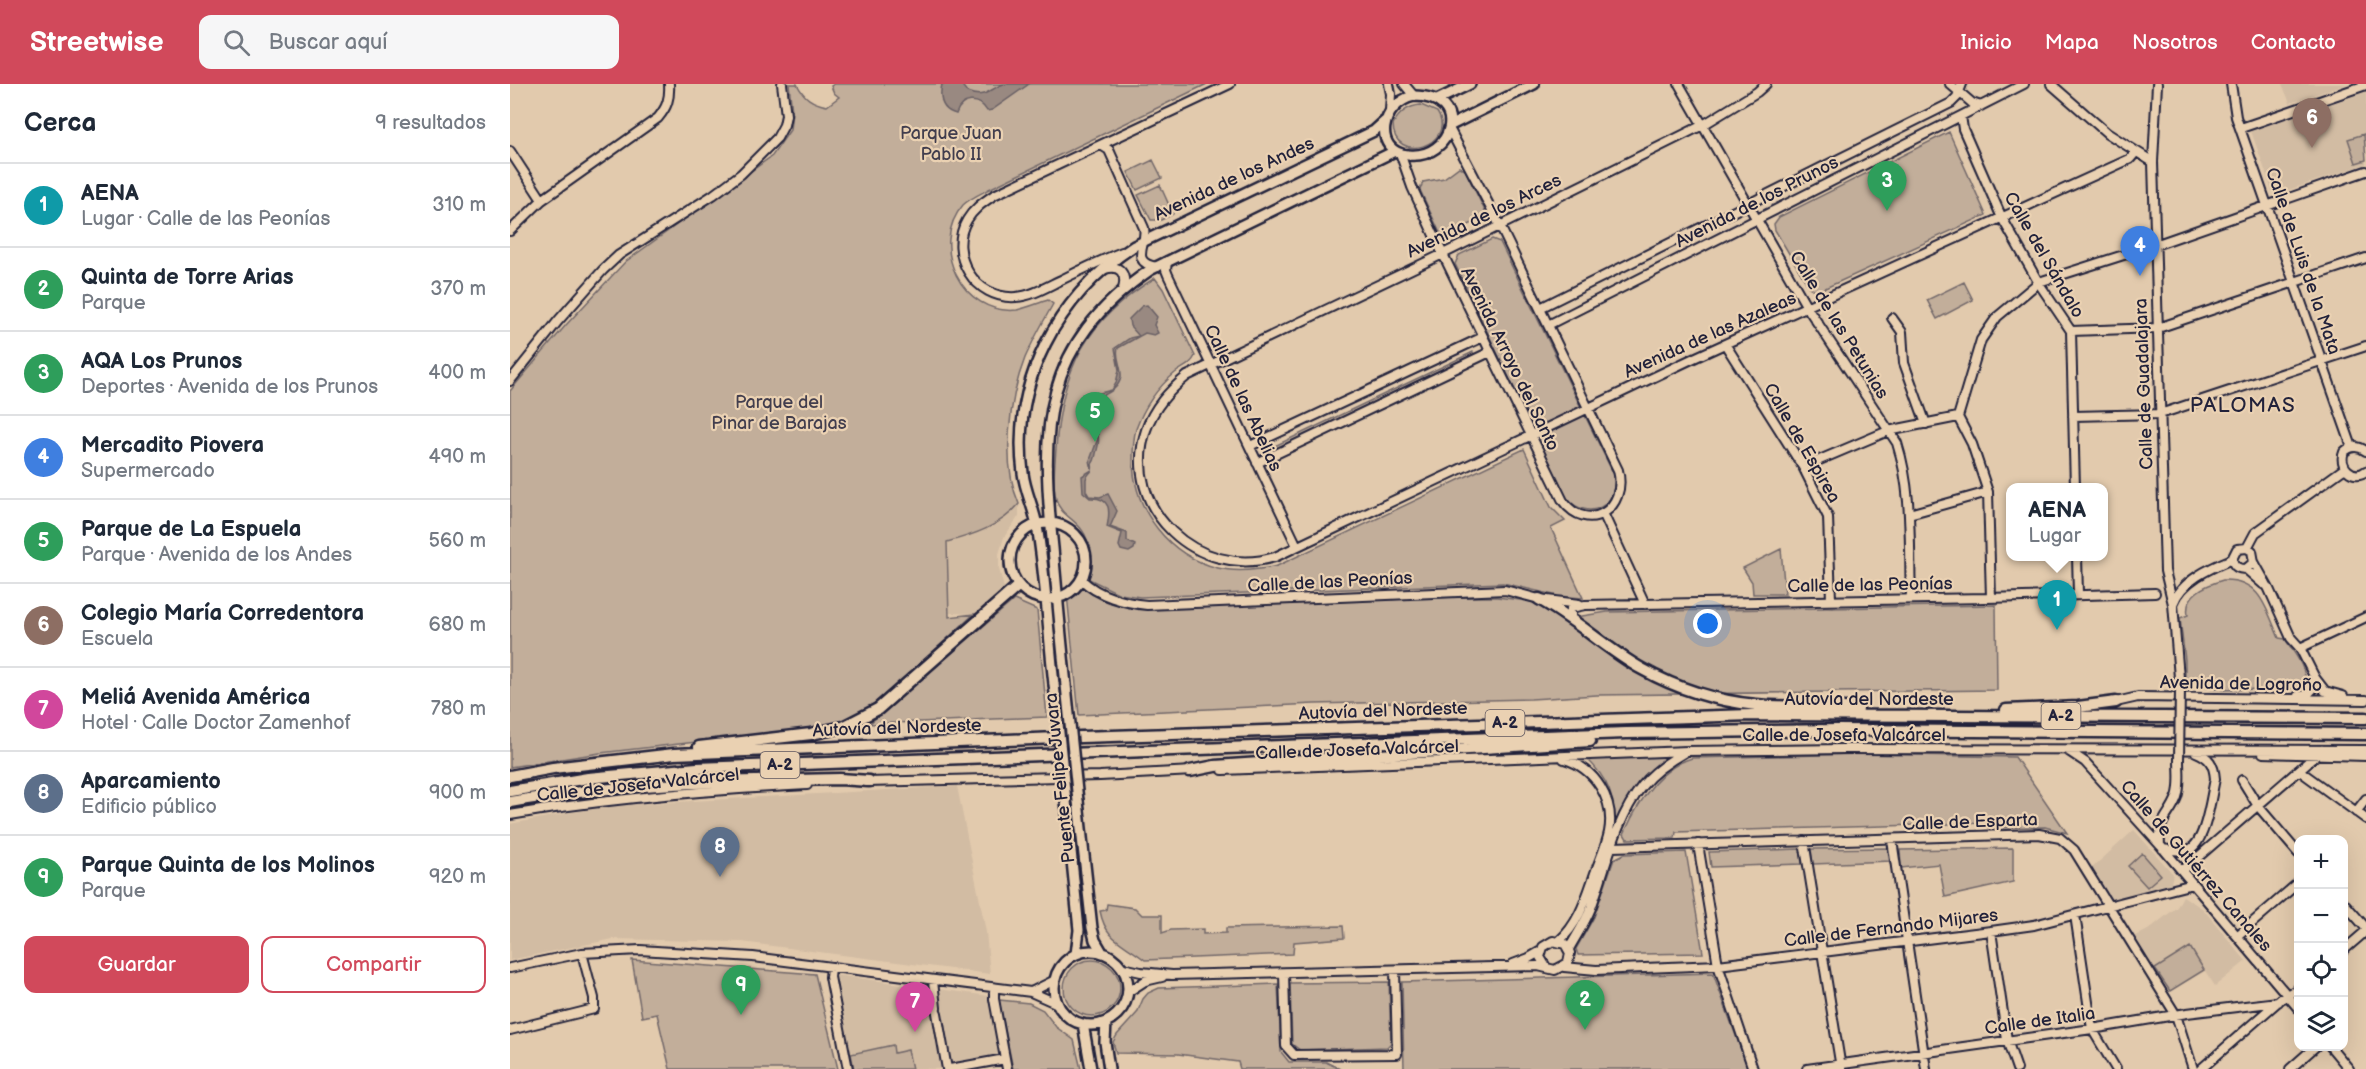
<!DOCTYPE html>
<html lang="es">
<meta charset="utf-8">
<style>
:root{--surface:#fff;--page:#f6f6f7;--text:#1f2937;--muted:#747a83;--line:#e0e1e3;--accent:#d1495b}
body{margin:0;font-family:"Balsamiq Sans",sans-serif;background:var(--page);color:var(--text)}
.controls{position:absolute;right:18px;bottom:18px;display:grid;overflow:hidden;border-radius:12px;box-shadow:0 6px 24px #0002}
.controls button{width:54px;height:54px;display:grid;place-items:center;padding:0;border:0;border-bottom:2px solid var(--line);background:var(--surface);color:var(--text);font:30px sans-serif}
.you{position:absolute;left:1198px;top:540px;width:21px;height:21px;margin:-15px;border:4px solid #fff;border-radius:50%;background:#1a73e8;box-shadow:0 0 0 9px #1a73e833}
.badge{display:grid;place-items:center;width:39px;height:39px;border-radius:50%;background:var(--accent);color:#fff;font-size:20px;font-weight:700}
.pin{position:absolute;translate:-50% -50px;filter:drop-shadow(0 2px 3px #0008)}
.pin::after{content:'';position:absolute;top:32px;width:21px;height:18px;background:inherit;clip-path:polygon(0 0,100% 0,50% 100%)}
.popup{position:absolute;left:1496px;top:399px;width:102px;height:78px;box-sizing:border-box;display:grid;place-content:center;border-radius:12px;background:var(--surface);filter:drop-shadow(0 2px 4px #0005);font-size:20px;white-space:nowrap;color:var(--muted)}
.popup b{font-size:22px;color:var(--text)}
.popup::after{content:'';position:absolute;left:50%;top:100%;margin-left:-12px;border:12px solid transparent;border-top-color:var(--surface)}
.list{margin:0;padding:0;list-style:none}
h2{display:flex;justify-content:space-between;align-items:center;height:78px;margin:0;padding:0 24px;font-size:26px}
h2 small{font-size:20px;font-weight:400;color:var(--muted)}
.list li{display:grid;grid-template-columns:39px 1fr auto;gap:18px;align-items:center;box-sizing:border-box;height:84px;padding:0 24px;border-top:2px solid var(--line)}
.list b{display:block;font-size:22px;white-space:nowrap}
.list p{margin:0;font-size:20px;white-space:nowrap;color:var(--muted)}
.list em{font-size:20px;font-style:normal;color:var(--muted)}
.actions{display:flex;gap:12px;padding:18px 24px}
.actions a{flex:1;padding:14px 0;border:2px solid var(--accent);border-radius:12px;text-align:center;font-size:21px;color:var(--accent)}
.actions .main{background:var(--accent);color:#fff}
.icon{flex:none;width:33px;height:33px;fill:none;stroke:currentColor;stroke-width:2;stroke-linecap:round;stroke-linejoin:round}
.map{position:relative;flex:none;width:1856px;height:985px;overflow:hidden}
header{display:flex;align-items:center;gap:36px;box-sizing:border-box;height:84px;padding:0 30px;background:var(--accent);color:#fff}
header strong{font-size:28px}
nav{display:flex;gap:33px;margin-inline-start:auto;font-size:21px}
.search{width:420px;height:54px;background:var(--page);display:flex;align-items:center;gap:15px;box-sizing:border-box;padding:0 21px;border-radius:12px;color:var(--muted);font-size:22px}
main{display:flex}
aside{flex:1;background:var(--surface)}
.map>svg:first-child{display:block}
.built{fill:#d2bca3}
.green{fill:#c2ae9a;stroke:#72686a;stroke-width:1.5}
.water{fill:#998981;stroke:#696065;stroke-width:1.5}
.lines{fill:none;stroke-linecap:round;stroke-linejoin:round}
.minor-casing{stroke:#22223b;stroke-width:12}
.major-casing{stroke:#22223b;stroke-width:14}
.highway-casing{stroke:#22223b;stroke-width:15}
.minor{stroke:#ead1b2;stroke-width:8}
.major{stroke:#ead1b2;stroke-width:9}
.highway{stroke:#ead1b2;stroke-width:10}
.minor-bridge-casing{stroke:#22223b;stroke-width:12;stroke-linecap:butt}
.major-bridge-casing{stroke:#22223b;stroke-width:14;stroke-linecap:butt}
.minor-bridge{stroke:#ead1b2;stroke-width:8}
.major-bridge{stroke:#ead1b2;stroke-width:9}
.labels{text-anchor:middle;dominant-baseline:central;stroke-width:4.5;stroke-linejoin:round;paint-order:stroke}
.shield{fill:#ead1b2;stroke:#5e565f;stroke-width:1.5}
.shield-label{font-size:16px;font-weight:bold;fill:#22223b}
.park-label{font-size:18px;fill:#423e4e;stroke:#ead1b2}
.street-label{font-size:18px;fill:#22223b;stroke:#ead1b2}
.quarter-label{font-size:21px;letter-spacing:1.5px;fill:#22223b;stroke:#ead1b2}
</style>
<header>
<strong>Streetwise</strong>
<div class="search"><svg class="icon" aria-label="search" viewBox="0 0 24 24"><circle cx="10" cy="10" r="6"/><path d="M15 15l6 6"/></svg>Buscar aquí</div>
<nav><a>Inicio</a><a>Mapa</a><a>Nosotros</a><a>Contacto</a></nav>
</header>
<main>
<aside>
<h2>Cerca<small>9 resultados</small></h2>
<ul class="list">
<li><span class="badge" style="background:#0f9aa8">1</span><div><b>AENA</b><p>Lugar · Calle de las Peonías</p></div><em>310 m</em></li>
<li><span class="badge" style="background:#2e9e5b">2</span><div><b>Quinta de Torre Arias</b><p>Parque</p></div><em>370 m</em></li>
<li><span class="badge" style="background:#2e9e5b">3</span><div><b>AQA Los Prunos</b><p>Deportes · Avenida de los Prunos</p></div><em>400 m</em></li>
<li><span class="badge" style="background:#3f7fe0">4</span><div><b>Mercadito Piovera</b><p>Supermercado</p></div><em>490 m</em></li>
<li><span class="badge" style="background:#2e9e5b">5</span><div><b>Parque de La Espuela</b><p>Parque · Avenida de los Andes</p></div><em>560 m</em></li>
<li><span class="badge" style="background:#8d6e63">6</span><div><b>Colegio María Corredentora</b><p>Escuela</p></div><em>680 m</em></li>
<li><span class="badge" style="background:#d1479c">7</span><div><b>Meliá Avenida América</b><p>Hotel · Calle Doctor Zamenhof</p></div><em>780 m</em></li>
<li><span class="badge" style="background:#5c6f8a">8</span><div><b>Aparcamiento</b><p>Edificio público</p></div><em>900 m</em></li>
<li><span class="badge" style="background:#2e9e5b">9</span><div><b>Parque Quinta de los Molinos</b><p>Parque</p></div><em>920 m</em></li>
</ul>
<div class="actions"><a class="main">Guardar</a><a>Compartir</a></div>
</aside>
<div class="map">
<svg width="1856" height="985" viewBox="0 0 1856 985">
<rect width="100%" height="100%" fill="#e2caad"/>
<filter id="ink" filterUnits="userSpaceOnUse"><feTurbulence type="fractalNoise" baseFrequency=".0167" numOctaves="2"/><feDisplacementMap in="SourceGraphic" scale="12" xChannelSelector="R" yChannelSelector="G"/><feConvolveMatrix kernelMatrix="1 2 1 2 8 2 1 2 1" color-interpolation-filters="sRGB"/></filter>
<g filter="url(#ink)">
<path class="built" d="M1772 0H1836L1780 19Z
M1856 8V80L1764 111 1741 47Z
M509 421V432L494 453 489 470V485L494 504 465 530 439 529 438 458 486 441Z
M447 702 476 848 480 890 232 858 103 855 0 876V740L96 722Z
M1624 746 1663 790 1661 799 1601 815 1582 784Z
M1673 812 1693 825 1736 877 1705 902 1695 887 1659 908 1624 853 1638 846 1667 823Z
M326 891 479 912 493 984 402 985 398 967 384 969 382 961 341 970Z"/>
<path class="green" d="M279 0H287C294 14 302 19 317 22L329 13 324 9 321 2 324 0H697L481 104C472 109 460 114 453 121 418 162 452 232 507 226 517 224 528 219 538 216L543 220C533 238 523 256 515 274 499 315 491 379 509 420 491 442 463 451 437 458L439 533 464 530 392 596 356 626 318 643 90 669 0 683V307L56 241 115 178 262 72 280 46 282 28Z
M911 21 927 28C948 61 883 82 883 40 890 28 898 22 911 21Z
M1439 48 1476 131 1311 206 1305 207 1299 203 1265 146 1264 140 1269 133Z
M1854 50 1856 76 1846 79 1838 55Z
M643 76 652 94 627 106 618 88Z
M949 83 955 86 975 127 973 134 938 151 930 149 910 106 913 98 934 94Z
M650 101 663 130 651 136H641L628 111Z
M982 155 990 158 1104 391C1108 422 1080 438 1057 415L945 180 949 171Z
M645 194 653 205 685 272C681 281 673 283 665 289 647 304 634 323 626 345 623 355 623 367 623 377 624 427 659 472 708 484 727 489 748 486 767 482L1014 365 1041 423 1055 437 1041 444 1073 514 1048 512 993 499 630 513 610 510 579 495C580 480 582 459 572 446 564 434 550 431 546 415 542 401 545 380 546 365 551 285 576 236 645 194Z
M1454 198 1463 216 1427 235 1417 216Z
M963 268 964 270 758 370 756 366Z
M1271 465 1275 510H1243L1242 498 1233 484Z
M1713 496C1751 495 1756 525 1769 554L1775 555C1786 571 1797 584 1796 604L1715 606 1691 602 1682 594 1675 604V576L1670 534 1678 531C1674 510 1696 501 1713 496Z
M571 503 617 522 636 525 945 513H987L1018 517 1066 533 1097 528 1486 521 1487 606 1087 611 1021 615 804 620 569 631 557 510Z
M504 516 527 526 537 633 359 640Z
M1351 670 1505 673 1557 749 1535 743 1478 744 1477 739 1166 748 1165 754 1117 755 1114 750C1127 720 1149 684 1182 674Z
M1158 672C1128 698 1122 713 1104 748 1105 714 1100 696 1075 673Z
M1379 764 1381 777 1303 780 1301 765Z
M1503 764V798L1435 813 1429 780 1391 784 1390 766Z
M1290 765 1292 780 1201 783 1199 768Z
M1176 768 1193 869 1068 871 1066 865 1084 833 1104 775 1114 770Z
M1632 769 1651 791 1637 803 1618 782Z
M597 820 625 824 632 831H652V849L661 846 693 845V850L716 849V844L833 842 834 854 784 858 783 870 635 876C613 858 596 857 590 827L596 826Z
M1680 863 1694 886 1660 907 1645 885Z
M122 876 305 890 328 985H160L147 930 132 933Z
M554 904a28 28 0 1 1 56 0a28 28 0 1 1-56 0Z
M1203 889 1238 985H894L892 898Z
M879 898 881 959 877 963 790 966 782 960 780 899Z
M768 900 771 968 779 978H816L830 985H730L728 978 668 970 606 969 603 958 607 951 627 929 633 915 638 909 649 904Z
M489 916 519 919 533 926 546 943 564 956 571 985H503Z
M383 961 384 969 398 966 402 985H344L341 970Z"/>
<path class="water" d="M432 0H451L457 8C476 16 480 4 494 0 501 0 512 0 519 0L482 26 477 27C469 13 451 14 446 30 431 26 429 14 432 0Z
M637 221 647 233 644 241 648 249 644 251 635 249 608 264C605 273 612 283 611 293 607 312 585 310 575 324 581 342 593 346 587 366 585 372 586 375 582 380 584 389 578 388 576 395V407L579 412 590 413 598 410 607 427 600 443 617 449V457L625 461 624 465 619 468 611 466 609 462 612 449 597 443C600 428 602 413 580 414L573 408 572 392 582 386 580 376 588 354 577 333 574 323 586 310 602 306 606 299 609 286 605 264 620 254 629 252 620 242 619 235 632 222Z"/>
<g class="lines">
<g class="minor-casing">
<path id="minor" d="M879 0 881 10 880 26
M894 0 904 12
M1169 0 1297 223 1387 359C1403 409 1399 463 1401 515
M1256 0 1247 8 1193 41 933 170 677 292C659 307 644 323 636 346 610 425 689 496 765 473L1184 274 1620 75 1626 68
M1440 0 1462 19 1471 22
M1541 0 1597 49 1643 78
M1647 0 1643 78 1655 487 1663 520 1670 606
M1721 0 1726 33 1842 363
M1451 32 1453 45 1492 134 1530 201 1561 247 1565 404
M1731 44 1856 1
M591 61 599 66 634 144C638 160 618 178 647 183
M0 67 32 116
M890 69 902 103 928 160 1053 417C1078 451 1118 425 1108 386L990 142 940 46
M0 147 32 116 148 34C157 23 160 15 159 0
M612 168C592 176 573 185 553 195 538 202 522 212 506 213 465 216 437 170 457 136 464 124 474 118 484 111L720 0
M657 177 656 186 658 191 787 462
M595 185C610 180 617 190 613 205
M1030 224 1441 19 1447 13 1452 0
M1382 234 1392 248 1394 279 1416 340
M1038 241 1514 0
M1561 247 1648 244 1856 174
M1215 260 1293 383 1318 433 1321 516
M0 297 48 237 93 186 109 171 203 111 231 90 267 54 274 41 276 31 272 0
M1563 332 1650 330 1856 262
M1448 333 1462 360 1478 408 1481 514
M740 362 973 253
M1856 367C1849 362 1841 361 1834 368 1828 382 1843 397 1856 387
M747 379 980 268
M1293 383 1378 347 1448 333 1471 256 1487 233 1529 198 1645 161 1856 87
M1093 429 1135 520
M1399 430 1478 408
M1737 464 1742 467 1744 478 1759 505 1781 554 1790 564 1805 594 1815 607 1833 612
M1737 464 1745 449 1835 384
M1567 472 1568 510
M1722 475C1724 483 1728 485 1736 485L1744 478
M1722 475 1727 465 1737 464
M1736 485 1753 500
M572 496C588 512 615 519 637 521L995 506 1029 515 1069 520
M1663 520C1671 497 1700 484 1722 475
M1061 535V524L1075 521 1477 514 1645 509
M1790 564 1856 533
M1788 612 1797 611 1803 605 1805 594
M1606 618 1628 613 1856 616
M1557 666 1575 678 1650 761 1788 924
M1753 669 1856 672
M713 686 1177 667 1333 665 1856 666
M1790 687 1856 735
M1732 696 1748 722 1788 769
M357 698 590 692 683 687
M1846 728 1856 715
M0 731C99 714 197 706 297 701
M1382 756 1416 985
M1294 757 1331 984
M1188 760 1208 881 1243 985
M1650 761C1648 734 1659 734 1667 713 1671 702 1669 688 1669 676
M1102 763 1529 750 1550 754 1564 766 1666 931 1683 985
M1653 765C1661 766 1670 768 1678 766 1696 760 1701 712 1705 695 1704 680 1699 673 1686 668
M1672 787 1812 666
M1834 819 1856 844
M1565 831 1582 945 1606 985
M1481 847 1497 956 1507 985
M1727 852 1788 799
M1049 857C1068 841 1076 815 1084 792 1089 777 1096 763 1099 748 1105 716 1085 684 1054 675
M1059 865C1066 852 1075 839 1081 824 1096 784 1105 736 1132 702 1144 687 1159 677 1175 668
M1834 866 1856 847
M1003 880 1019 874 1031 867
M321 883 320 893 338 985
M1054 883 1086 886 1208 881 1481 847 1524 841 1683 800
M0 884 72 869 130 866 243 873 521 908 548 920
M613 884 631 888 662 891 1028 882 1045 886 1058 879 1060 869 1055 860 1043 857 1033 863 1030 873 1036 883
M774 889 776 962 784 971 887 970 885 886
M423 897 426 924
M484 904V915L497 985
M521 908 545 896
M618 908 635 897 652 893
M427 929 437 985
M0 946 84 925V914L72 869
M1820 962 1839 985
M440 985 495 975
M1297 985 1582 945 1677 929 1768 918
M1691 985 1771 915 1788 905
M1780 985 1806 962"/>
</g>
<g class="major-casing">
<path id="major" d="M904 12C961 12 943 76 898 71 863 68 869 20 904 12Z
M927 16 960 0
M941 41 1024 0
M500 477a38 38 0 1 1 76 0a38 38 0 1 1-76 0Z
M544 600C538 548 536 494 527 442 524 424 515 407 513 389 501 297 548 212 624 162L864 47 875 37
M556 601C551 555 547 510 543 464 530 343 531 261 640 186L885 67
M556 717 569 846 566 870
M568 717 582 844 585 856 592 868
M544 904a37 37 0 1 1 74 0a37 37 0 1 1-74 0Z
M596 938 595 958 599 985
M573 940 581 985"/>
</g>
<g class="highway-casing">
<path id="highway" d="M1029 515C1066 535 1096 565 1132 585 1166 604 1207 617 1246 621 1280 624 1314 622 1348 625
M1496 626 1568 623 1606 618
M189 663 301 650 333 643 368 625 508 502
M680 687 705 682 1080 657
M0 692 43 684 164 670 571 653 1241 631 1856 634
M0 707 78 694 187 684 1116 649 1327 646 1856 650
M0 718C109 699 219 697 330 695L359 697"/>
</g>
<use href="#minor" class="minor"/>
<use href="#major" class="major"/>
<use href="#highway" class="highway"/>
<g class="minor-bridge-casing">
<path id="minor-bridge" d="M1669 676 1670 606"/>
</g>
<g class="major-bridge-casing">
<path id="major-bridge" d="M544 600 556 717
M556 601 568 717"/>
</g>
<use href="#minor-bridge" class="minor-bridge"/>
<use href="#major-bridge" class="major-bridge"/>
</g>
</g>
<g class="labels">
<g class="shield">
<rect x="1531.5" y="619" width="39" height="26" rx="4.5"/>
<rect x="975.5" y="626" width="39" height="26" rx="4.5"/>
<rect x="250.5" y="668" width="39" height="26" rx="4.5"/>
</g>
<g class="shield-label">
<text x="1551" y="632">A-2</text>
<text x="995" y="639">A-2</text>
<text x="270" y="681">A-2</text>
</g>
<g class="park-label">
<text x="441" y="49">Parque Juan<tspan x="441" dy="21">Pablo II</tspan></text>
<text x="269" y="318">Parque del<tspan x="269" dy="21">Pinar de Barajas</tspan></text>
</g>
<g class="street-label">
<text transform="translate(724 95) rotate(-25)">Avenida de los Andes</text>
<text transform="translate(1247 118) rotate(-27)">Avenida de los Prunos</text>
<text transform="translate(974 132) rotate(-26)">Avenida de los Arces</text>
<text transform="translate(1534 171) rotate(60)">Calle del Sándalo</text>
<text transform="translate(1793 177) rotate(71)">Calle de Luis de la Mata</text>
<text transform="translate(1329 241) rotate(58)">Calle de las Petunias</text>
<text transform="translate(1200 251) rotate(-24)">Avenida de las Azaleas</text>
<text transform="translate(1000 275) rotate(64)">Avenida Arroyo del Santo</text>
<text transform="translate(1634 300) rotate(-92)">Calle de Guadalajara</text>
<text transform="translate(733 314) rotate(65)">Calle de las Abelias</text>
<text transform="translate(1292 359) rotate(60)">Calle de Espirea</text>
<text transform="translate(820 498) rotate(-3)">Calle de las Peonías</text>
<text transform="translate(1360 501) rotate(-1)">Calle de las Peonías</text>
<text transform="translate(1731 600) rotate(1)">Avenida de Logroño</text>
<text x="1359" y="615">Autovía del Nordeste</text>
<text transform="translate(873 627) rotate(-2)">Autovía del Nordeste</text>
<text transform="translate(387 644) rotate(-2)">Autovía del Nordeste</text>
<text x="1334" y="651">Calle de Josefa Valcárcel</text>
<text transform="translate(847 666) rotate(-2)">Calle de Josefa Valcárcel</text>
<text transform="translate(550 694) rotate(-96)">Puente Felipe Juvara</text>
<text transform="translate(128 701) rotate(-6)">Calle de Josefa Valcárcel</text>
<text transform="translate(1460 738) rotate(-2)">Calle de Esparta</text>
<text transform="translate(1686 782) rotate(49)">Calle de Gutiérrez Canales</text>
<text transform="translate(1381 844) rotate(-7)">Calle de Fernando Mijares</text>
<text transform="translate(1530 937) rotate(-8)">Calle de Italia</text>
</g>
<g class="quarter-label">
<text x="1733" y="321">PALOMAS</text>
</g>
</g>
</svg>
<div class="controls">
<button>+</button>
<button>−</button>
<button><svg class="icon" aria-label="locate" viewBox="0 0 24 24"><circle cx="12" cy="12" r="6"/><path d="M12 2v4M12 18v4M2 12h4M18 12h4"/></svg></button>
<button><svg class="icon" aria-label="layers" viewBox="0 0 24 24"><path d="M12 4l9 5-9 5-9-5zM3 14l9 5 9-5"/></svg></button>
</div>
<div class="you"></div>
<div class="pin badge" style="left:1547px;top:546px;background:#0f9aa8">1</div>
<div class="popup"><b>AENA</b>Lugar</div>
<div class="pin badge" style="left:1075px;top:946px;background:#2e9e5b">2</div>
<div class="pin badge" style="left:1377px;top:127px;background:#2e9e5b">3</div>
<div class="pin badge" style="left:1630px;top:192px;background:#3f7fe0">4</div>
<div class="pin badge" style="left:585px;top:358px;background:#2e9e5b">5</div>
<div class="pin badge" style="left:1802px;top:64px;background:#8d6e63">6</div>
<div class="pin badge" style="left:405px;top:948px;background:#d1479c">7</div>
<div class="pin badge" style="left:210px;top:793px;background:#5c6f8a">8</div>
<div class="pin badge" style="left:231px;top:931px;background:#2e9e5b">9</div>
</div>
</main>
